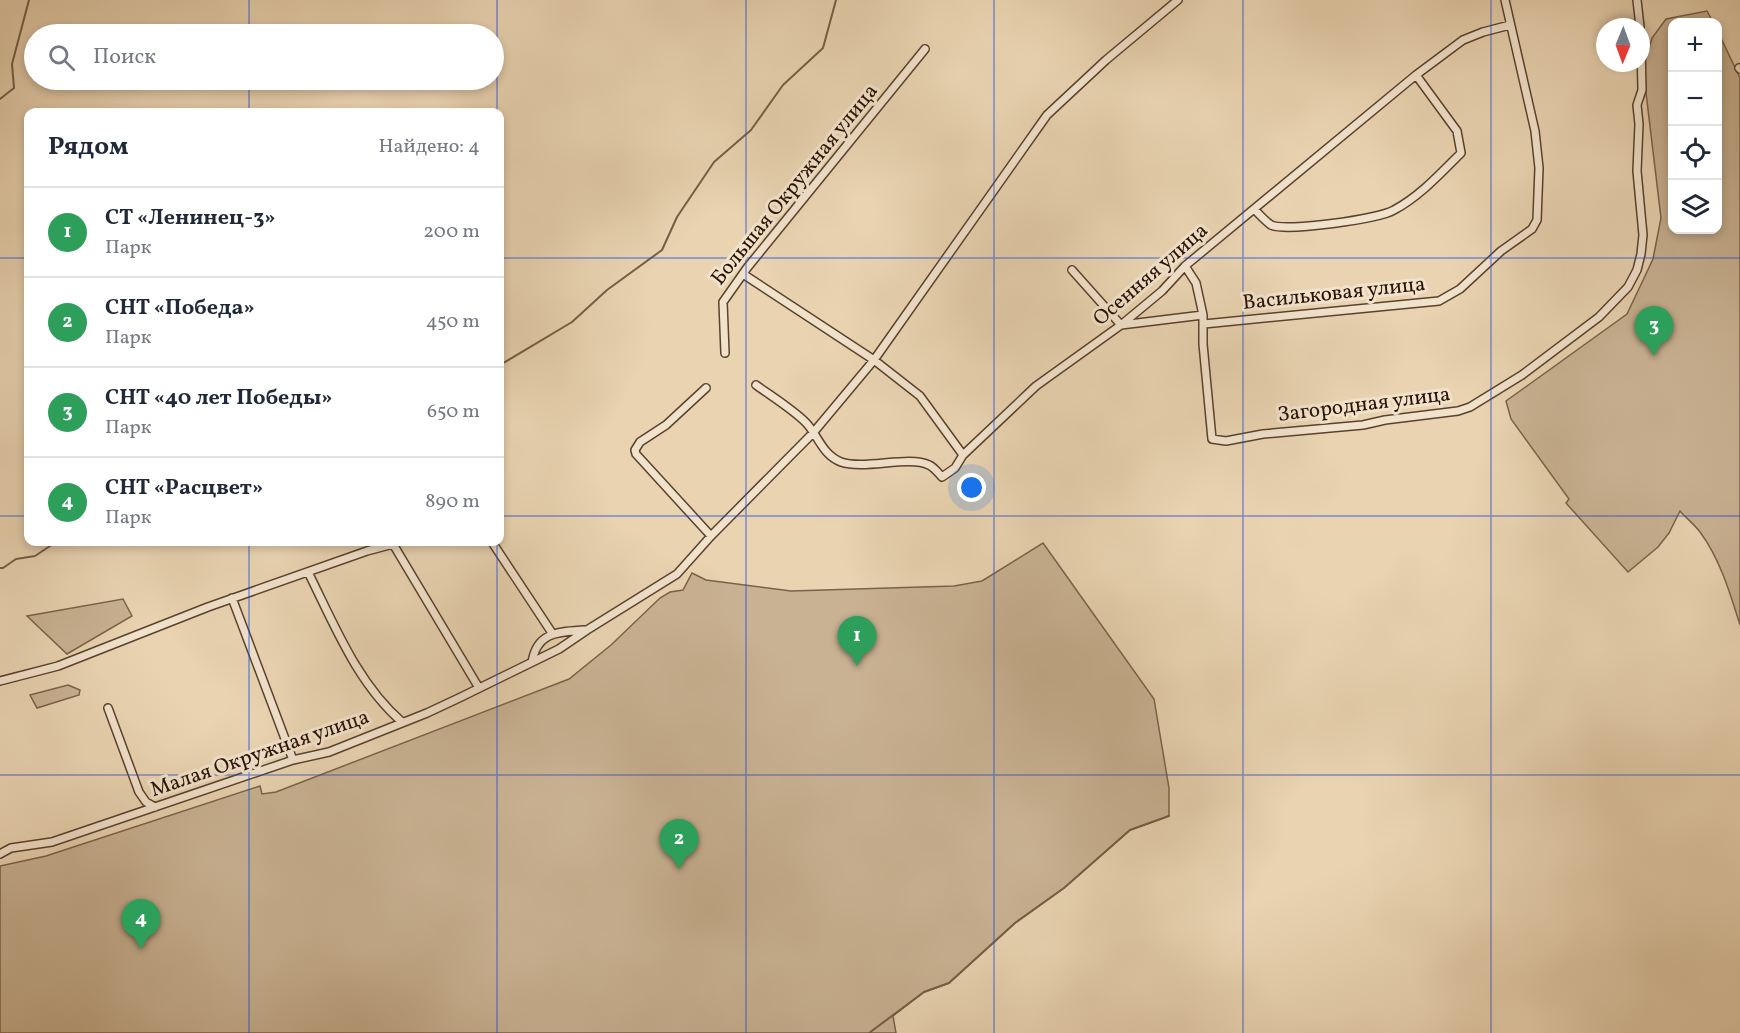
<!DOCTYPE html>
<html lang="ru">
<meta charset="utf-8">
<style>
:root{--surface:#fff;--page:#f2f2f3;--text:#1f2937;--muted:#747a83;--line:#e0e1e3;--accent:#7c3aed}
body{margin:0;font-family:Vollkorn,serif;background:var(--page);color:var(--text)}
.controls{position:absolute;right:18px;top:18px;display:grid;overflow:hidden;border-radius:12px;box-shadow:0 3px 9px #0003}
.controls button{width:54px;height:54px;display:grid;place-items:center;padding:0;border:0;border-bottom:2px solid var(--line);background:var(--surface);color:var(--text);font:30px sans-serif}
.compass{position:absolute;left:1596px;top:18px;width:54px;height:54px;border-radius:50%;background:var(--surface);box-shadow:0 3px 9px #0003;rotate:181deg}
.you{position:absolute;left:972px;top:488px;width:21px;height:21px;margin:-15px;border:4px solid #fff;border-radius:50%;background:#1a73e8;box-shadow:0 0 0 9px #1a73e833}
.badge{display:grid;place-items:center;width:39px;height:39px;border-radius:50%;background:var(--accent);color:#fff;font-size:20px;font-weight:700}
.pin{position:absolute;translate:-50% -50px;filter:drop-shadow(0 2px 3px #0008)}
.pin::after{content:'';position:absolute;top:32px;width:21px;height:18px;background:inherit;clip-path:polygon(0 0,100% 0,50% 100%)}
.list{margin:0;padding:0;list-style:none}
h2{display:flex;justify-content:space-between;align-items:center;height:78px;margin:0;padding:0 24px;font-size:26px}
h2 small{font-size:20px;font-weight:400;color:var(--muted)}
.list li{display:grid;grid-template-columns:39px 1fr auto;gap:18px;align-items:center;box-sizing:border-box;height:90px;padding:0 24px;border-top:2px solid var(--line)}
.list b{display:block;font-size:22px;white-space:nowrap}
.list p{margin:0;font-size:20px;white-space:nowrap;color:var(--muted)}
.list em{font-size:20px;font-style:normal;color:var(--muted)}
.icon{flex:none;width:33px;height:33px;fill:none;stroke:currentColor;stroke-width:2;stroke-linecap:round;stroke-linejoin:round}
.map{position:relative;flex:none;width:1740px;height:1033px;overflow:hidden}
.search{position:absolute;background:var(--surface);box-shadow:0 3px 9px #0003;left:24px;top:24px;width:480px;height:66px;display:flex;align-items:center;gap:15px;box-sizing:border-box;padding:0 21px;border-radius:33px;color:var(--muted);font-size:22px}
.panel{position:absolute;background:var(--surface);box-shadow:0 3px 9px #0003;left:24px;top:108px;width:480px;height:438px;border-radius:12px}
.map>svg:first-child{display:block}
.green{fill:#c9b293;stroke:#7a624a;stroke-width:1.5}
.lines{fill:none;stroke-linecap:round;stroke-linejoin:round}
.stream{stroke:#765e46;stroke-width:2}
.minor-casing{stroke:#5a422c;stroke-width:10}
.minor{stroke:#f1e2cc;stroke-width:7}
.grid{fill:none;stroke:#1d4ed8;stroke-width:1.5;stroke-opacity:0.55}
.labels{text-anchor:middle;dominant-baseline:central;stroke-width:6;stroke-linejoin:round;paint-order:stroke}
.street-label{font-size:21px;fill:#2b1200;stroke:#f1e2cc}
</style>
<div class="map">
<svg width="1740" height="1033" viewBox="0 0 1740 1033">
<rect width="100%" height="100%" fill="#e9d3b1"/>
<filter id="stains"><feTurbulence type="fractalNoise" baseFrequency=".00333" numOctaves="4"/><feColorMatrix values="0 0 0 0 .2 0 0 0 0 .09 0 0 0 0 .02 0 0 0 .5 -.17"/></filter>
<radialGradient id="worn" r=".72"><stop offset=".6" stop-color="#630" stop-opacity="0"/><stop offset="1" stop-color="#630" stop-opacity=".3"/></radialGradient>
<path class="green" d="M1707 11 1713 22H1672V230H1718V32L1740 78V625C1730 593 1720 559 1700 532 1694 524 1686 518 1680 511L1669 533 1658 547 1628 572 1566 503 1569 499 1511 419 1506 401 1627 314 1653 259 1661 218 1643 68 1652 38 1666 19Z
M1043 543 1154 699 1169 788V816L1130 830 1064 888 1015 923 949 983 924 992 893 1016 896 1033H0V866L46 856 260 786 262 794 276 792 569 679 611 645 660 598 670 592 683 590 692 573 706 580 791 591 954 586 982 581Z
M123 599 132 616 67 654 27 616Z
M68 685 80 690 79 695 37 708 30 695Z"/>
<g class="lines">
<path class="stream" d="M0 99 14 88 12 64 29 0
M500 365 572 322 607 290 662 250 677 217 714 162 751 130 783 85 823 48 836 0
M0 568H3L16 559 35 556 56 542
M869 1033 924 992 949 983 1015 923 1064 888 1130 830 1169 816"/>
<g class="minor-casing">
<path id="minor" d="M1637 0 1640 27
M1739 68 1740 69
M1254 209C1259 214 1265 221 1271 225 1286 232 1379 219 1394 210 1419 197 1441 173 1461 153L1457 131 1416 75
M1185 266 1196 283 1203 315V344L1212 439 1226 441 1263 434 1363 425 1385 420 1458 411 1470 407 1522 375 1599 317 1628 287 1637 270 1641 254 1643 235 1637 171 1639 124 1637 105 1642 90 1641 44
M1072 270 1121 325 1203 315
M743 274 874 360 920 396 963 455
M1204 324 1439 301 1460 289 1501 251 1532 229 1537 220 1539 168 1535 131 1505 0
M725 353 723 302 747 268 925 49
M756 385C771 396 797 412 808 425 819 438 823 455 841 462 865 470 909 455 929 465 934 467 938 473 942 477L955 468 963 455 1036 386 1121 325 1162 291 1185 266 1416 75 1463 40 1483 32 1510 25
M706 388 666 425 640 442 635 450 636 454 711 536
M492 542 552 633
M308 572C334 624 357 683 402 722
M232 598 293 760
M532 662C537 632 558 632 584 630
M0 681 58 666 208 607 367 551 393 544 479 688
M108 708 139 792 146 802 155 807
M0 854 11 848 52 842 293 760 329 752 427 713 459 698 559 649 587 630 677 574 711 536 813 433 874 360 1047 115 1106 60 1178 0"/>
</g>
<use href="#minor" class="minor"/>
</g>
<path class="grid" d="M249 0V34M497 0V112M746 0V1033M994 0V1033M1243 0V1033M1491 0V1033M249 80V112M0 258H28M500 258H1740M0 516H28M500 516H1740M249 542V1033M497 542V1033M0 775H1740"/>
<g class="labels">
<g class="street-label">
<text transform="translate(795 185) rotate(-51)">Большая Окружная улица</text>
<text transform="translate(1151 275) rotate(-41)">Осенняя улица</text>
<text transform="translate(1334 294) rotate(-6)">Васильковая улица</text>
<text transform="translate(1364 405) rotate(-7)">Загородная улица</text>
<text transform="translate(260 754) rotate(-19)">Малая Окружная улица</text>
</g>
</g>
<rect width="100%" height="100%" filter="url(#stains)"/>
<rect width="100%" height="100%" fill="url(#worn)"/>
</svg>
<div class="controls">
<button>+</button>
<button>−</button>
<button><svg class="icon" aria-label="locate" viewBox="0 0 24 24"><circle cx="12" cy="12" r="6"/><path d="M12 2v4M12 18v4M2 12h4M18 12h4"/></svg></button>
<button><svg class="icon" aria-label="layers" viewBox="0 0 24 24"><path d="M12 4l9 5-9 5-9-5zM3 14l9 5 9-5"/></svg></button>
</div>
<svg class="compass" viewBox="-18 -18 36 36"><path d="M0-13l5 13h-10z" fill="#e53935"/><path d="M0 13l5-13h-10z" fill="#747a83"/></svg>
<div class="you"></div>
<div class="pin badge" style="left:857px;top:666px;background:#2e9e5b">1</div>
<div class="pin badge" style="left:679px;top:869px;background:#2e9e5b">2</div>
<div class="pin badge" style="left:1654px;top:356px;background:#2e9e5b">3</div>
<div class="pin badge" style="left:141px;top:949px;background:#2e9e5b">4</div>
<div class="search"><svg class="icon" aria-label="search" viewBox="0 0 24 24"><circle cx="10" cy="10" r="6"/><path d="M15 15l6 6"/></svg>Поиск</div>
<section class="panel">
<h2>Рядом<small>Найдено: 4</small></h2>
<ul class="list">
<li><span class="badge" style="background:#2e9e5b">1</span><div><b>СТ «Ленинец-3»</b><p>Парк</p></div><em>200 m</em></li>
<li><span class="badge" style="background:#2e9e5b">2</span><div><b>СНТ «Победа»</b><p>Парк</p></div><em>450 m</em></li>
<li><span class="badge" style="background:#2e9e5b">3</span><div><b>СНТ «40 лет Победы»</b><p>Парк</p></div><em>650 m</em></li>
<li><span class="badge" style="background:#2e9e5b">4</span><div><b>СНТ «Расцвет»</b><p>Парк</p></div><em>890 m</em></li>
</ul>
</section>
</div>
